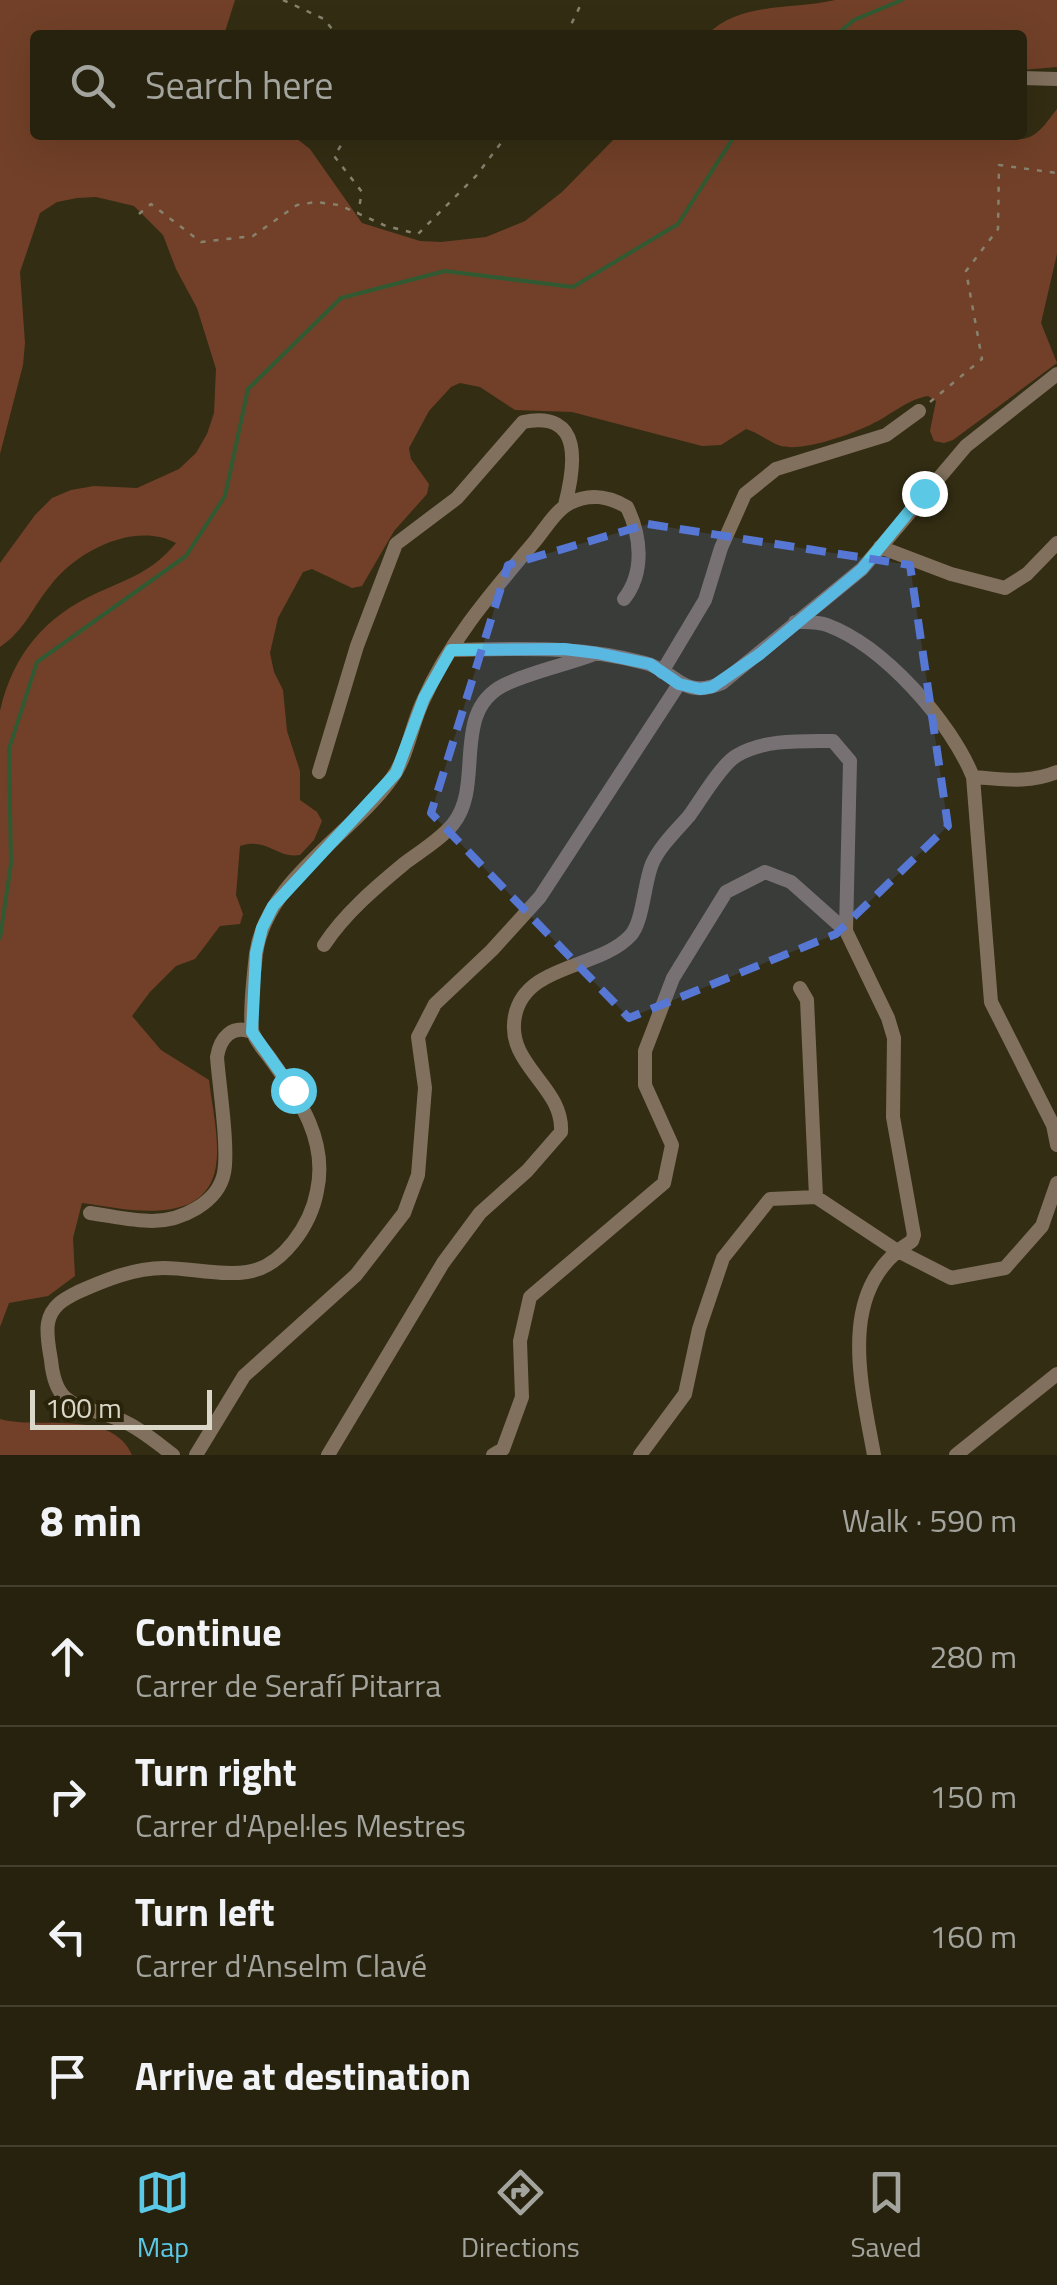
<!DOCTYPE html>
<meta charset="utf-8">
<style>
:root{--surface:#26220e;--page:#322f1c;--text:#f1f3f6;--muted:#a4a49e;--line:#423f2e;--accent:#5bc8e6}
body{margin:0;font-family:"Titillium Web",sans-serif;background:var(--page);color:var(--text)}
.scale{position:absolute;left:30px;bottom:25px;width:182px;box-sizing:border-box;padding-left:10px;border:5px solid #dbd7c8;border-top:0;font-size:28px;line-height:35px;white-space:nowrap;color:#dbd7c8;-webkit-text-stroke:8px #292309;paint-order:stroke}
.stop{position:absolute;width:30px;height:30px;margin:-22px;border:8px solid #5bc8e6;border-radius:50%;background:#fff}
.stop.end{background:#5bc8e6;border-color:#fff;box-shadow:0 2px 10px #0008}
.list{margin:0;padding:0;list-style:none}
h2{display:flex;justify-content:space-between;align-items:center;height:130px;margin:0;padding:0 40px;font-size:42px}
h2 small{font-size:32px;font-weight:400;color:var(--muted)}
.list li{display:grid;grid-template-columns:65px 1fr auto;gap:30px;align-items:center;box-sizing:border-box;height:140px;padding:0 40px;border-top:2px solid var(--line)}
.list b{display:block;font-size:38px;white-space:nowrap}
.list p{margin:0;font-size:32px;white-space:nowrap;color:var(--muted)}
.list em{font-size:32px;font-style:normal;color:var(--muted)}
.icon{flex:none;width:55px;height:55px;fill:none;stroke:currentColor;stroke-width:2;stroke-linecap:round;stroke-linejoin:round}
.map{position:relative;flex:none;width:1057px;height:1455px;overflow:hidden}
.search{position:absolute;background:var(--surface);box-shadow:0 10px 40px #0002;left:30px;right:30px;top:30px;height:110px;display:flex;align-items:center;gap:25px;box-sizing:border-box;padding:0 35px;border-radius:10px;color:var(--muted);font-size:38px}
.sheet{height:690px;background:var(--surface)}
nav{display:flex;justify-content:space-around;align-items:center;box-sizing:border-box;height:140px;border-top:2px solid var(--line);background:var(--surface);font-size:28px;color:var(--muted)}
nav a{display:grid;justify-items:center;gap:5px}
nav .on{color:var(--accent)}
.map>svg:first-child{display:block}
.green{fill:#724028}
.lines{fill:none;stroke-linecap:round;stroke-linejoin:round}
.stream{stroke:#315a32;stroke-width:4}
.path{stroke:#87826e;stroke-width:2.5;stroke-dasharray:5 8;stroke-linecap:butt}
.street{stroke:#81705d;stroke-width:14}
.route{stroke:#5bc8e6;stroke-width:12}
.marked{fill:#5677d3;fill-opacity:0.2;stroke:#5677d3;stroke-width:8;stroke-dasharray:20 12;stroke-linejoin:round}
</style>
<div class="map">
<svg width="1057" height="1455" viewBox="0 0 1057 1455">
<rect width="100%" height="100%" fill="#332d13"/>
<path class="green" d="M0 0H235L224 35H35V135H292L310 149 362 223 420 241 441 242 486 237 525 221 562 192 618 135H1001C1031 147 1040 131 1057 109V254L1041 323 1057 363 953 440 944 443 934 441 930 431 936 401 928 396C906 400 891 415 872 424 852 434 803 452 781 446 769 442 759 433 746 429L721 445 702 446 572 412 515 410 480 387 460 383 451 387 429 411 409 448 411 459 429 484 427 494 394 531 362 586 352 588 312 569 303 572 278 618 270 653 274 672 283 690 287 731 300 771V800L317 812 322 821 314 840 300 855C276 859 268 837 240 846L236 895 243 914 240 924 220 926 195 959 176 966 150 992 132 1016 161 1050 209 1080C212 1107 220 1139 216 1166 206 1229 125 1209 82 1203L73 1238 75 1276 48 1296 9 1303 0 1327V711C13 654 45 616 99 592 131 578 154 570 176 543 135 521 76 551 50 586 31 609 26 629 0 647V563L35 515 52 498 71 490 94 486 137 488 179 469 196 453 207 434 214 413 216 369 197 308 176 269 163 235 134 206 96 197 77 198 57 202 40 213 20 272 25 343 23 365 0 454Z
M835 0H1057V67L1022 70V35H707C740 1 793 10 835 0Z
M0 1419C38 1430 112 1408 132 1455H0Z"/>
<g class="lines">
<path class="stream" d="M836 35 854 20 902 0
M0 938 11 864 9 749 37 662 186 556 225 496 248 389 341 298 445 271 573 287 678 224 735 135"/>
<path class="path" d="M283 0 324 19 337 35
M566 35 583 0
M348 135 334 156 362 192 358 213
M139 214 151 204 201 242 253 236 297 205 316 202 339 205 386 226 418 234 476 176 507 135
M930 402 982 359 966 271 998 229 999 165 1057 173"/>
<path class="street" d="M1022 78 1057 79
M880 547 951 574 1005 588 1027 574 1057 543
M795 622C806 622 817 621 827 625 884 646 951 722 973 777 1003 779 1028 784 1057 772
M451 650C516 649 581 645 645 663 677 671 681 700 722 683L862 569 966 446 1057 374
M662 672 705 600 721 548 745 494 776 469 886 435 919 411
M319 772 357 646 396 544 457 498 523 422C584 410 575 466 565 505
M973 777 991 1002 1053 1125 1057 1145
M324 945C345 913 376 887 405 863 421 851 440 840 453 824 485 785 450 712 504 685 528 673 565 665 592 655
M800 988 807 1000 816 1197
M90 1213C111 1216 132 1221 152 1221 181 1221 218 1203 224 1173 229 1148 219 1085 217 1057 220 1038 232 1024 252 1032
M173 1455C157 1443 141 1429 123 1421 82 1403 56 1413 51 1360 49 1348 46 1334 48 1323 51 1306 64 1299 78 1292 105 1280 134 1268 164 1268 191 1268 220 1276 247 1272 283 1267 311 1224 317 1191 328 1141 300 1100 272 1061 266 1052 254 1040 252 1030 249 1011 254 974 256 954 266 880 352 835 392 778 408 756 411 726 423 701 449 641 493 591 535 541 545 529 556 510 570 503 590 493 608 496 627 507 641 536 645 572 624 599
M196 1455 244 1376 356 1275 404 1213 418 1175 425 1088 418 1037 435 1004 492 950 540 897 679 684
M328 1455 443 1263 480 1213 527 1171 561 1132C564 1086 505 1065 515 1016 525 964 599 969 630 936 643 923 644 883 652 864 659 847 677 830 689 816 700 801 721 765 736 756 763 739 803 741 833 741L850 761 846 931
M493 1455 503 1449 522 1397 520 1341 530 1297 664 1183 672 1145 645 1085V1051L673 978 726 892 765 872 791 882 846 931 888 1018 894 1038 893 1117 914 1235 912 1241C835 1287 861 1383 874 1455
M640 1455 685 1394 699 1329 723 1258 770 1199 816 1197 896 1250 951 1278 1005 1268 1042 1226 1057 1183
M956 1455 1057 1374"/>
</g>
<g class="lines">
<path class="route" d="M293 1090 252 1032 256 953 262 928 273 906 396 773 424 698 451 650 564 649 597 653 650 664 679 684 700 689 712 687 760 654 862 569 924 493"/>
</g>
<path class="marked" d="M648 524 910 565 948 826 836 934 629 1018 431 813 508 565Z"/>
</svg>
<div class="scale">100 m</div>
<div class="stop" style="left:293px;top:1090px"></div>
<div class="stop end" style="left:924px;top:493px"></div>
<div class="search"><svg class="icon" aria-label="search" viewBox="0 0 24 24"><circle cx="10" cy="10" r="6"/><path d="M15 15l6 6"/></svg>Search here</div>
</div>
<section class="sheet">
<h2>8 min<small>Walk · 590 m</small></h2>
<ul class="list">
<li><svg class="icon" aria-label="ahead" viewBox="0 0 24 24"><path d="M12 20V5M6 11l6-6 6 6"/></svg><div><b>Continue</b><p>Carrer de Serafí Pitarra</p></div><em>280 m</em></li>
<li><svg class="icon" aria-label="right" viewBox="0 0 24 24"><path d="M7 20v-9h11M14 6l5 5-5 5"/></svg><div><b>Turn right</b><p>Carrer d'Apel·les Mestres</p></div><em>150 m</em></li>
<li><svg class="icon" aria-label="left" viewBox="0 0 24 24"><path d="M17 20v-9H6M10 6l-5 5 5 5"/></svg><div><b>Turn left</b><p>Carrer d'Anselm Clavé</p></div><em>160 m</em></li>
<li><svg class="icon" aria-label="arrive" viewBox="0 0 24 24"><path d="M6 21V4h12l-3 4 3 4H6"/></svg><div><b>Arrive at destination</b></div></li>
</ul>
</section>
<nav>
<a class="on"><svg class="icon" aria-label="map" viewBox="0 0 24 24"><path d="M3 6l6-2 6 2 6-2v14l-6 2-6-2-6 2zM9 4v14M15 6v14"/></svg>Map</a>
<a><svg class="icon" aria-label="directions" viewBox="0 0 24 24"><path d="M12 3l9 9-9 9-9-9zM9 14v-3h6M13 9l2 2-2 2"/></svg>Directions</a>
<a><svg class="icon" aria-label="saved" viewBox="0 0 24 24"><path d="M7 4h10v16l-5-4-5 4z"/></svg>Saved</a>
</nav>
